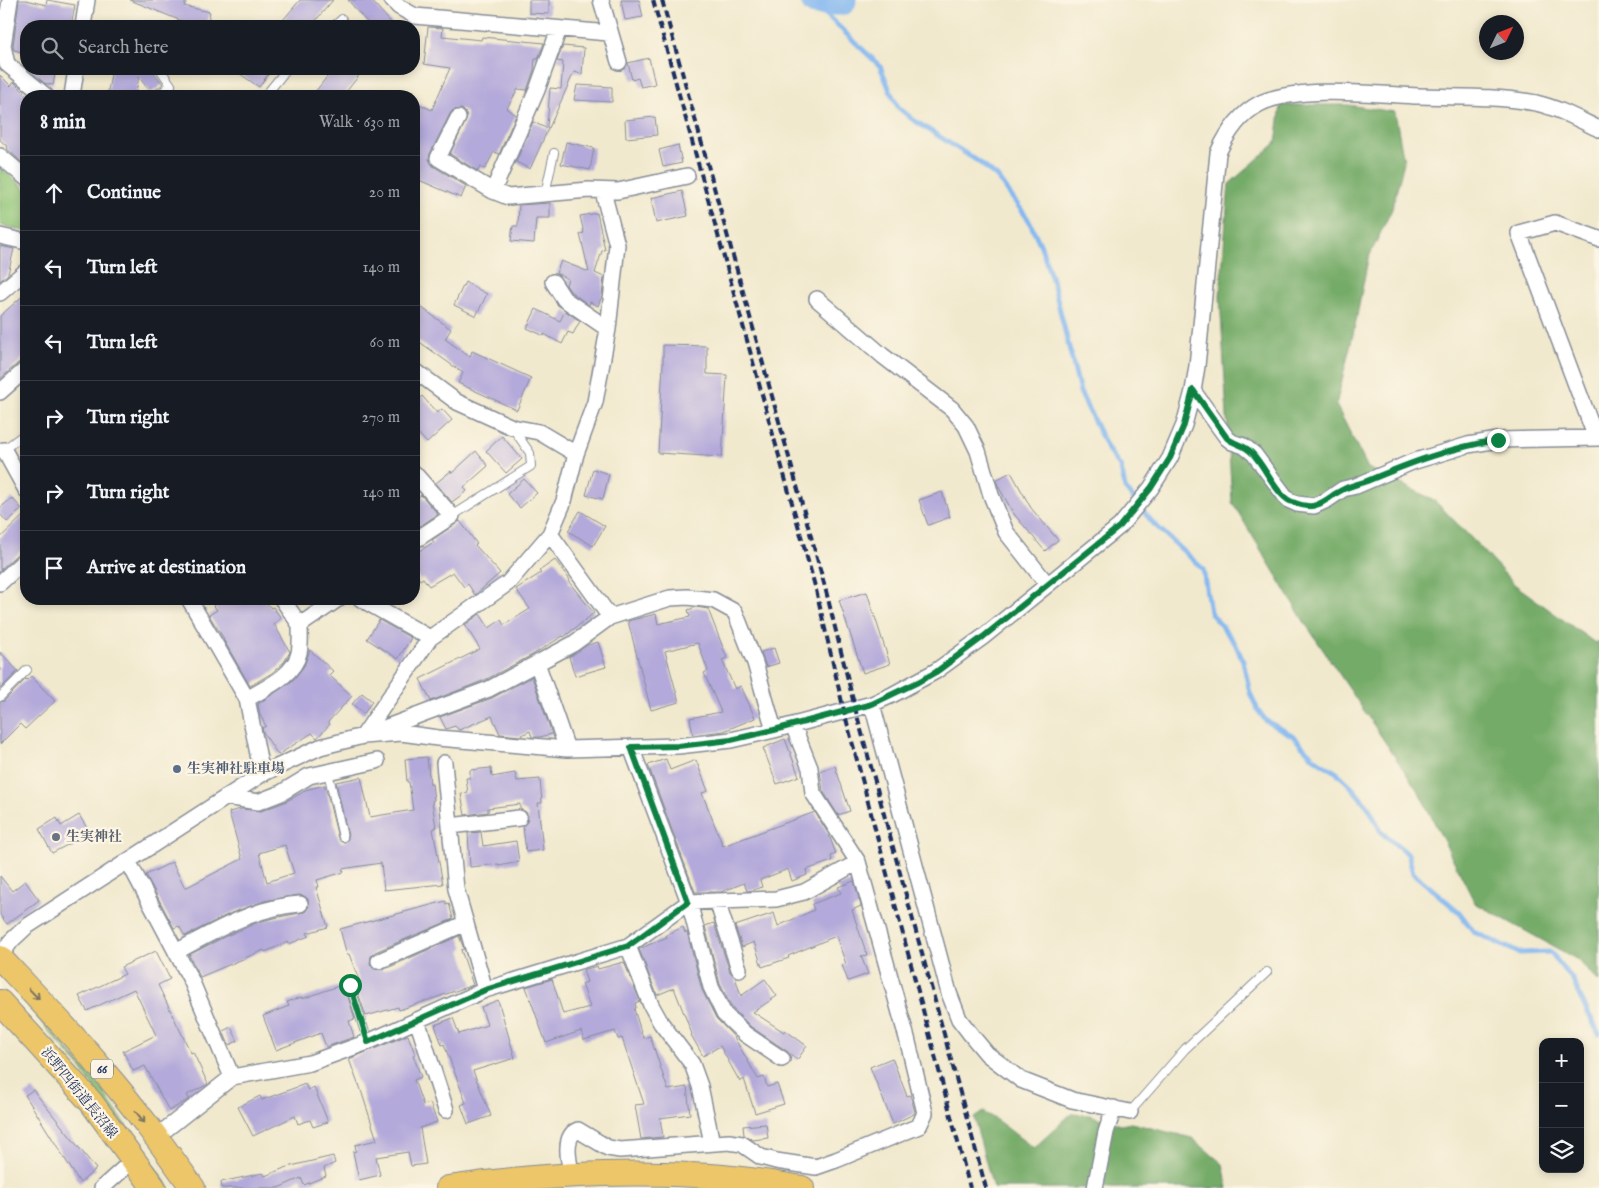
<!DOCTYPE html>
<meta charset="utf-8">
<style>
:root{--surface:#171b24;--page:#20242c;--text:#f1f3f6;--muted:#9ea1a6;--line:#363941}
body{margin:0;font-family:"IM FELL English","Noto Serif JP",serif;background:var(--page);color:var(--text)}
.controls{position:absolute;right:15px;bottom:15px;display:grid;overflow:hidden;border-radius:10px;box-shadow:0 2px 8px #0003}
.controls button{width:45px;height:45px;display:grid;place-items:center;padding:0;border:0;border-bottom:1px solid var(--line);background:var(--surface);color:var(--text);font:25px sans-serif}
.compass{position:absolute;left:1479px;top:15px;width:45px;height:45px;border-radius:50%;background:var(--surface);box-shadow:0 2px 8px #0003;rotate:47deg}
.stop{position:absolute;width:15px;height:15px;margin:-11px;border:4px solid #0b8043;border-radius:50%;background:#fff}
.stop.end{background:#0b8043;border-color:#fff;box-shadow:0 1px 5px #0008}
.list{margin:0;padding:0;list-style:none}
h2{display:flex;justify-content:space-between;align-items:center;height:65px;margin:0;padding:0 20px;font-size:21px}
h2 small{font-size:16px;font-weight:400;color:var(--muted)}
.list li{display:grid;grid-template-columns:32px 1fr auto;gap:15px;align-items:center;box-sizing:border-box;height:75px;padding:0 20px;border-top:1px solid var(--line)}
.list b{display:block;font-size:19px;white-space:nowrap}
.list em{font-size:16px;font-style:normal;color:var(--muted)}
.icon{flex:none;width:28px;height:28px;fill:none;stroke:currentColor;stroke-width:2;stroke-linecap:round;stroke-linejoin:round}
.map{position:relative;flex:none;width:1599px;height:1188px;overflow:hidden}
.search{position:absolute;background:var(--surface);box-shadow:0 2px 8px #0003;left:20px;top:20px;width:400px;height:55px;display:flex;align-items:center;gap:12px;box-sizing:border-box;padding:0 18px;border-radius:20px;color:var(--muted);font-size:19px}
.panel{position:absolute;background:var(--surface);box-shadow:0 2px 8px #0003;left:20px;top:90px;width:400px;height:515px;border-radius:20px}
.map>svg:first-child{display:block}
.green{fill:#92c678;stroke:#567a6b}
.forest{fill:#75ab68;stroke:#486d63}
.lines{fill:none;stroke-linecap:round;stroke-linejoin:round}
.stream{stroke:#83b7f0;stroke-width:5}
.river{stroke:#83b7f0;stroke-width:31}
.building{fill:#b3a9da;fill-rule:evenodd}
.service-casing{stroke:#868c96;stroke-width:10}
.minor-casing{stroke:#868c96;stroke-width:18}
.primary-casing{stroke:#868c96;stroke-width:26}
.service{stroke:#fff;stroke-width:8}
.minor{stroke:#fff;stroke-width:15}
.primary{stroke:#ecc669;stroke-width:24}
.rail{stroke:#1b2f5e;stroke-width:4;stroke-dasharray:8 4;stroke-linecap:butt}
.oneway{stroke:#797363}
.route{stroke:#0b8043;stroke-width:6}
.service-dot{fill:#5c6f8a;stroke:#fcf5e5;stroke-width:2}
.worship-dot{fill:#6b7280;stroke:#fcf5e5;stroke-width:2}
.labels{text-anchor:middle;dominant-baseline:central;stroke-width:4.5;stroke-linejoin:round;paint-order:stroke}
.shield{fill:#fcf5e5;stroke:#5e6a86;stroke-width:1}
.shield-label{font-size:12px;font-weight:bold;fill:#1b2f5e}
.service-label{font-size:14px;font-weight:bold;fill:#4e5e75;stroke:#fcf5e5;text-anchor:start}
.worship-label{font-size:14px;font-weight:bold;fill:#5b616d;stroke:#fcf5e5;text-anchor:start}
.street-label{font-size:14px;fill:#1b2f5e;stroke:#fcf5e5}
</style>
<div class="map">
<svg width="1599" height="1188" viewBox="0 0 1599 1188">
<rect width="100%" height="100%" fill="#fcf5e5"/>
<filter id="ink" filterUnits="userSpaceOnUse"><feTurbulence type="fractalNoise" baseFrequency=".02" numOctaves="2"/><feDisplacementMap in="SourceGraphic" scale="10" xChannelSelector="R" yChannelSelector="G"/><feConvolveMatrix kernelMatrix="1 2 1 2 8 2 1 2 1" color-interpolation-filters="sRGB"/></filter>
<filter id="wash" filterUnits="userSpaceOnUse"><feTurbulence type="fractalNoise" baseFrequency=".0096" numOctaves="4" result="noise"/><feDisplacementMap in="SourceGraphic" scale="20" xChannelSelector="R" yChannelSelector="G"/><feGaussianBlur stdDeviation="1.12" result="paint"/><feColorMatrix in="noise" values="0 0 0 0 0 0 0 0 0 0 0 0 0 0 0 0 0 1.4 0 .05"/><feComposite in="paint" operator="in"/></filter>
<g filter="url(#wash)">
<rect width="100%" height="100%" fill="#f1e9cd"/>
<path class="green" d="M0 167 26 189V231L0 225Z
M23 998 101 1088 144 1153 170 1188H164L118 1125 79 1065 21 1000Z"/>
<path class="forest" d="M1281 105H1348L1395 112 1404 162 1392 209 1368 259 1355 326 1336 405 1368 468 1434 500 1481 548 1514 584 1595 643 1599 642V982L1578 960 1475 903 1420 794 1305 623 1232 502 1220 296 1229 184 1276 143Z
M983 1112C1002 1122 1016 1136 1034 1148L1071 1114 1089 1115 1121 1125 1131 1123 1192 1138 1223 1164 1228 1188H993L974 1118Z"/>
<g class="lines">
<path class="stream" d="M811 0 880 66 891 93 898 107 912 119 979 162 997 177 1028 219 1041 246 1054 286 1080 392 1107 448 1121 468 1125 488 1153 523 1203 569 1210 612 1235 643 1243 661 1250 693 1258 710 1266 721 1292 735 1314 758 1337 773 1349 784 1369 808 1381 832 1408 854 1413 873 1459 912 1474 932 1519 953 1551 952 1564 970 1572 978 1581 999 1599 1034"/>
<path class="river" d="M816 0H841"/>
</g>
<g id="blocks">
<path class="building" d="M19 0H26L46 5 47 0 75 5 71 26 40 20 39 26H26V53L14 50 13 46Z
M130 0H187L184 6 210 12 207 26H194Z
M300 0H333L311 26H278Z
M348 0H371L394 26H370Z
M529 0H549V14L529 13Z
M621 0H639L643 17 625 20Z
M428 27 443 28 442 36 481 40 482 37 544 43 538 59H535L534 70 527 90 518 89 507 108 516 115 499 154 494 152 485 169 480 167 478 171 450 154 467 118 466 113 462 109 453 110 450 114 430 154 429 159 433 166 466 186 461 198 414 178V102L432 110 450 68 424 64Z
M563 46 584 48 582 74 574 72 549 128 547 127 550 88 561 89 563 62 557 61Z
M649 58 655 84 641 87 638 78 632 80 628 63Z
M28 69H56L53 85 44 83Z
M112 69H151L163 84 151 93 139 77 135 96H107Z
M233 69H272L259 87Z
M333 69H364L343 96H312Z
M0 75 11 86 14 82 26 94V166L7 149 8 147 0 140Z
M577 85 612 87V102L574 100Z
M655 117 657 135 626 138 625 120Z
M533 122 548 129 530 169 516 162Z
M566 142 594 148 590 170 561 164Z
M678 145 682 163 663 167 659 150Z
M682 191 688 216 656 223 651 198Z
M550 203V218H536L534 243 511 241 513 226H518L519 205Z
M597 213 605 250 602 251 595 273 604 277 602 296 598 306 590 302 589 305 571 292 566 285 568 279 556 273 561 261 589 272 580 234 584 233 580 216Z
M0 246 14 249 8 274 0 281Z
M465 282 487 294 476 316 454 305Z
M26 293V320L23 324 26 328V356L0 379V316Z
M414 302 451 329 445 339 470 357 472 351 531 378 517 410 458 383 463 373 414 338Z
M536 309 560 321 565 311 580 321 573 334 568 332 562 344 544 334V336L527 328Z
M663 345 707 346V374L727 375 722 457 658 453 663 364Z
M422 396 437 413 442 409 452 420 427 443 414 429V403Z
M502 436 522 459 506 473 486 451Z
M476 451 488 466 464 487 467 491 452 502 436 483 451 471 452 473Z
M593 469 609 474 603 499 586 495Z
M1011 472 1031 508 1058 540 1045 551 1014 514 999 488 996 480Z
M524 479 537 493 520 508 507 494Z
M942 492 950 517 928 525 919 500Z
M421 495 438 514 420 526 414 519V501Z
M12 498 22 509 7 522 0 514V508Z
M580 511 605 526 593 546 568 531Z
M26 513V546L0 570V538Z
M460 521 477 544 475 545 500 573 475 595 468 584 464 587 453 572 429 586 423 578 420 580 414 571V554L434 542 432 540Z
M555 560 570 580 568 581 594 613 564 637 563 636 532 655 485 680 431 701 420 679 480 649 465 625 480 614 489 628 501 620 504 625 530 609 516 589 541 573 539 571Z
M867 592 890 664 863 673 839 600Z
M209 599H263L271 608 273 607 281 618 274 624 290 652 284 662 272 673 250 686 223 639H224L209 615 217 610Z
M696 607 708 609 727 658 722 660 735 689 741 686 755 718 724 731 693 735 690 718 721 712 704 673 708 671 698 643 665 651 679 702 651 710 628 621 656 614 658 624 690 617 688 610Z
M379 620 411 638 398 659 367 639Z
M598 642 606 667 575 676 569 657 588 645Z
M774 648 779 663 766 667 761 652Z
M310 650 333 671 329 675 352 696 328 722 330 724 317 738 312 733 278 755 263 732 262 728 266 726 260 715 258 704 292 681 304 666Z
M0 652 18 671 0 689Z
M31 676 55 701 25 729 20 724 0 744V702L4 701 26 679 27 680Z
M532 677 552 734 540 737H532L530 731 520 736 500 734 492 716 459 730 455 726 446 729 440 717 492 698Z
M362 693 372 701 364 714 352 704Z
M785 739 799 776 777 784 763 748Z
M427 757 430 784H432L434 800 432 801 436 828 433 829 443 884 384 890 381 863 342 869 344 872 317 880 319 887H316L328 927 307 933 309 936 289 944 288 942 265 952 264 950 200 977 189 955 224 937 254 924 269 919 305 912 309 907 308 899 304 896 299 895 264 901 231 913 185 936 179 926 174 928 146 875 172 862 185 888 242 859 229 812 241 809 261 811 285 802 303 792 305 790 325 785 338 838 341 842H345L348 839V836L336 782 361 777 370 817 413 810 409 782H407L405 759ZM285 845 294 873 267 882 259 853Z
M666 759 670 770 696 760 708 791 702 793 723 846 815 812 829 835 836 854 831 856 832 861 806 870 807 875 792 881 788 869 760 880 762 887 753 890 747 891 744 883 721 892H695L648 765Z
M835 766 850 811 838 815 823 791 820 771Z
M491 768 492 777 515 773 517 781 540 779 542 803H538L543 850 526 852 523 826 527 822 528 816 526 812 520 809V804L488 808V812L465 815 461 794 468 793 466 778H470V770Z
M79 815 87 828 68 838 71 843 52 853 39 829 57 818 61 826Z
M481 832 483 846 516 841 519 862 499 866V864L470 867 468 833Z
M0 876 12 891 25 881 39 900 7 924 0 915Z
M854 881 861 906 852 910 867 955 861 956 868 974 848 981 842 965 846 964 836 936 788 956 789 958 762 967 754 942 742 947 735 926 774 913 778 926 814 910 812 904 841 893 838 887Z
M446 901V904L449 903 453 919 375 952 371 956 370 964 374 969 383 970 459 936 464 949 461 950 473 985 399 1010 398 1007 366 1016 354 981 359 980 349 954 347 955 340 929Z
M714 923 730 972 735 977 741 996 765 979 777 996 753 1012 784 1032 785 1030 807 1046 797 1060 787 1051 751 1027 732 1008 720 984 705 926Z
M683 927 685 933 687 932 702 990 716 1018 734 1037 758 1079 764 1077 767 1087 777 1084 784 1104 755 1113 744 1079 740 1082 720 1046 703 1056 691 1035 692 1034 674 988 657 995 639 949 667 937 666 935Z
M156 951 170 979 158 985 191 1053 193 1052 208 1084 187 1095 189 1099 169 1111 145 1066 133 1071 123 1051 156 1035 134 989 87 1011 79 996 125 974 121 967Z
M624 962 640 1001 635 1003 636 1008 634 1009 642 1035 644 1038 650 1036 668 1090 687 1087 690 1114 660 1118 663 1137 641 1139 635 1105 644 1104 622 1038 618 1039 615 1031 584 1040 581 1031 546 1043 526 987 552 979 563 1014 590 1007 582 984 587 982 583 970 597 966 598 969Z
M344 984 355 1019 349 1021 354 1037 326 1047 321 1033 276 1050 263 1016 289 1006 287 1002 302 997V999Z
M498 1000 515 1058 473 1071 491 1116 468 1124 461 1105 466 1103 444 1044 442 1045 435 1025 453 1018 459 1034 487 1025 481 1007Z
M231 1027 238 1041 229 1045 223 1031Z
M408 1035 415 1054 413 1055 421 1077 414 1080 423 1105 430 1103 437 1122 420 1128 426 1164 411 1166 408 1152 376 1157 380 1175 359 1180 353 1152 356 1151 355 1145 377 1140 359 1084H358L349 1059Z
M892 1058 907 1096 910 1095 912 1101 915 1112 914 1114 893 1124 870 1067Z
M305 1084 308 1090 314 1087 328 1122 313 1127 310 1120 298 1124 295 1116 253 1136 238 1107 260 1096 262 1100Z
M33 1090 96 1169 80 1183 25 1095Z
M766 1124 768 1138 753 1140 744 1135 743 1126Z
M333 1156 335 1163 324 1168 326 1176 304 1185 301 1178 278 1188H222L221 1182 263 1173 265 1176 287 1167Z"/>
</g>
</g>
<g filter="url(#ink)">
<use href="#blocks" fill-opacity="0" stroke="#868c96" stroke-width="1"/>
<g class="lines">
<g class="service-casing">
<path id="service" d="M334 26 342 19
M158 96 171 85 160 69
M265 96 287 69
M545 194 554 153
M3 450 26 433
M452 516 531 466 530 453 512 427
M0 697 27 670
M328 772 343 837
M350 985 368 1042
M1130 1112 1185 1049 1267 972"/>
</g>
<g class="minor-casing">
<path id="minor" d="M10 0 3 46 7 64 46 96
M392 0 399 7 415 16 609 33
M601 0 619 62
M83 26 87 0
M72 96 76 69
M458 118 438 158 493 191 508 197 589 190 618 191 687 176
M0 156 26 178
M493 191 537 90 559 29
M0 236 26 242
M553 282 564 299 608 329
M0 293 26 271
M817 299 883 356 952 409 966 426 978 451 991 495 1006 532 1047 584
M414 370 457 402 512 427 539 432 576 454
M1193 391 1227 438 1232 442 1244 446 1254 454 1288 500 1297 504 1314 506 1327 500 1343 489 1356 486 1412 462 1468 445 1498 440 1599 438
M0 392 26 369
M1596 438 1519 233 1555 223 1599 239
M4 450 26 490
M414 473 452 516 414 541
M550 534 610 617
M0 583 26 559
M189 599 247 699 262 774
M282 599 300 625 338 599
M361 599 430 638
M537 663 567 749
M247 699C265 688 294 676 299 653 301 644 300 634 300 625
M872 704 949 993 959 1019 972 1036 987 1054 1021 1080 1072 1100 1130 1112
M379 730 489 689 573 644 610 617 670 598 687 597 713 600 735 612 755 663 774 730
M363 736 430 638 508 583 550 534 564 501 576 454 595 402 608 329 617 245 603 192
M631 747 689 902 711 987 724 1014 745 1034 782 1059
M444 763 456 889 485 990
M226 797 258 802 281 793 309 776 377 761
M450 826 519 818
M128 861 191 980 232 1077
M717 901 739 969
M628 946 651 1005 661 1023 692 1064 700 1086 712 1143
M176 952C214 931 255 907 300 904
M0 957 11 941 26 927 262 774 320 747 363 736 401 733 438 738 567 749 678 746 731 740 774 730 872 704 892 695 936 671 983 637 1120 526 1151 488 1170 458 1184 425 1193 391 1197 366 1218 153C1227 133 1240 114 1259 104 1296 85 1375 94 1418 96 1457 97 1497 96 1536 103 1558 108 1578 119 1599 129
M379 961 466 923
M417 1020 446 1110
M156 1137 232 1077 310 1063 368 1042 485 990 628 946 689 902 776 899 804 892 858 862
M572 1176C569 1163 562 1136 578 1130L608 1148 620 1150 729 1142 742 1144 761 1157 776 1161 816 1167 836 1160 919 1126 925 1113 907 1038 858 862 813 793 810 768 793 725
M102 1188 133 1160
M1095 1188 1106 1132 1114 1108"/>
</g>
<g class="primary-casing">
<path id="primary" d="M0 958C36 996 72 1033 105 1073 137 1110 165 1149 193 1188
M0 1002 91 1102 154 1188
M448 1188C535 1175 623 1170 711 1176 741 1178 772 1183 802 1188"/>
</g>
<use href="#service" class="service"/>
<use href="#minor" class="minor"/>
<use href="#primary" class="primary"/>
<path class="rail" d="M653 0 816 590 844 711 970 1188
M662 0 825 587 855 708 986 1188"/>
</g>
<defs><path id="oneway-shaft" d="M-6 0H5M1.5-3L5.5 0L1.5 3" fill="none" stroke-width="1.6" stroke-linecap="round" stroke-linejoin="round" transform="scale(1.25)"/></defs>
<g class="oneway">
<use href="#oneway-shaft" transform="translate(34 994) rotate(46)"/>
<use href="#oneway-shaft" transform="translate(140 1117) rotate(52)"/>
</g>
</g>
<g class="lines" filter="url(#ink)">
<path class="route" d="M350 985 368 1042 485 990 628 946 688 902 631 747 678 746 731 740 774 730 872 704 918 682 936 672 983 637 1120 526 1151 488 1170 458 1184 425 1193 390 1227 438C1235 445 1244 444 1252 453 1265 466 1275 493 1290 501 1297 504 1309 508 1316 505 1326 502 1333 494 1342 490 1349 486 1359 484 1367 481 1410 463 1452 447 1498 440"/>
</g>
<circle class="service-dot" cx="177" cy="769" r="5"/>
<circle class="worship-dot" cx="56" cy="837" r="5"/>
<g class="labels">
<rect class="shield" x="91" y="1059.5" width="22" height="19" rx="4"/>
<g class="shield-label">
<text x="102" y="1069">66</text>
</g>
<g class="service-label">
<text x="187" y="769">生実神社駐車場</text>
</g>
<g class="worship-label">
<text x="66" y="837">生実神社</text>
</g>
<g class="street-label">
<text transform="translate(79 1093) rotate(51)">浜野四街道長沼線</text>
</g>
</g>
</svg>
<div class="controls">
<button>+</button>
<button>−</button>
<button><svg class="icon" aria-label="layers" viewBox="0 0 24 24"><path d="M12 4l9 5-9 5-9-5zM3 14l9 5 9-5"/></svg></button>
</div>
<svg class="compass" viewBox="-18 -18 36 36"><path d="M0-13l5 13h-10z" fill="#e53935"/><path d="M0 13l5-13h-10z" fill="#9ea1a6"/></svg>
<div class="stop" style="left:350px;top:985px"></div>
<div class="stop end" style="left:1498px;top:440px"></div>
<div class="search"><svg class="icon" aria-label="search" viewBox="0 0 24 24"><circle cx="10" cy="10" r="6"/><path d="M15 15l6 6"/></svg>Search here</div>
<section class="panel">
<h2>8 min<small>Walk · 630 m</small></h2>
<ul class="list">
<li><svg class="icon" aria-label="ahead" viewBox="0 0 24 24"><path d="M12 20V5M6 11l6-6 6 6"/></svg><div><b>Continue</b></div><em>20 m</em></li>
<li><svg class="icon" aria-label="left" viewBox="0 0 24 24"><path d="M17 20v-9H6M10 6l-5 5 5 5"/></svg><div><b>Turn left</b></div><em>140 m</em></li>
<li><svg class="icon" aria-label="left" viewBox="0 0 24 24"><path d="M17 20v-9H6M10 6l-5 5 5 5"/></svg><div><b>Turn left</b></div><em>60 m</em></li>
<li><svg class="icon" aria-label="right" viewBox="0 0 24 24"><path d="M7 20v-9h11M14 6l5 5-5 5"/></svg><div><b>Turn right</b></div><em>270 m</em></li>
<li><svg class="icon" aria-label="right" viewBox="0 0 24 24"><path d="M7 20v-9h11M14 6l5 5-5 5"/></svg><div><b>Turn right</b></div><em>140 m</em></li>
<li><svg class="icon" aria-label="arrive" viewBox="0 0 24 24"><path d="M6 21V4h12l-3 4 3 4H6"/></svg><div><b>Arrive at destination</b></div></li>
</ul>
</section>
</div>
